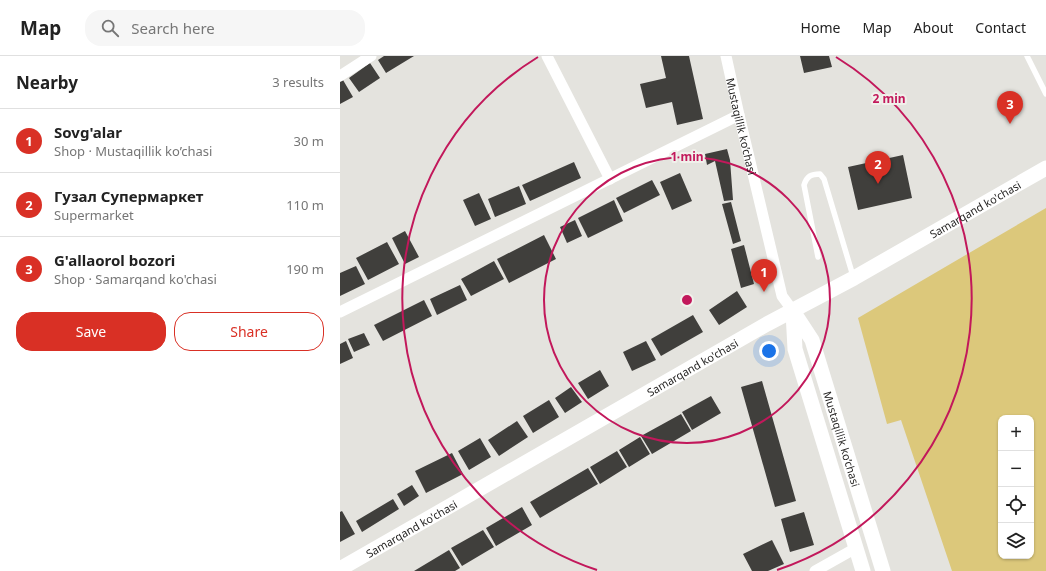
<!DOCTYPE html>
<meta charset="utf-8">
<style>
:root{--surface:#fff;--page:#f6f6f6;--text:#222;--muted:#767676;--line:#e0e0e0;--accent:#d93025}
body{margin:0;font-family:"Noto Sans",sans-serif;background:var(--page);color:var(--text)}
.controls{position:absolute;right:12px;bottom:12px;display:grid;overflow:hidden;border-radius:8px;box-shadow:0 1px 3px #0004}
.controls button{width:36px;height:36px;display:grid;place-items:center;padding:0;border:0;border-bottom:1px solid var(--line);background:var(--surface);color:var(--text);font:20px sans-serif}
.you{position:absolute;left:429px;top:295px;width:14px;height:14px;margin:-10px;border:3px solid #fff;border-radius:50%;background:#1a73e8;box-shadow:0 0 0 6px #1a73e833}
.badge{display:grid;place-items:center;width:26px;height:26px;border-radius:50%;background:var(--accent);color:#fff;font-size:13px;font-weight:700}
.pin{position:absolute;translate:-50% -33px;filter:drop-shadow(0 1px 2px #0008)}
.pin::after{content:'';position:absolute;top:21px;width:14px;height:12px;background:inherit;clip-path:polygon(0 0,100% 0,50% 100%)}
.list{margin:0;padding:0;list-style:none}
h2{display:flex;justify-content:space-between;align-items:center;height:52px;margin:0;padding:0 16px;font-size:17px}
h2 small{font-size:13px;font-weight:400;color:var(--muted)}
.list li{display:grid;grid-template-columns:26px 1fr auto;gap:12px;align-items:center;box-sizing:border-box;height:64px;padding:0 16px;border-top:1px solid var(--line)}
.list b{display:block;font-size:15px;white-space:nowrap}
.list p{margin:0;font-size:13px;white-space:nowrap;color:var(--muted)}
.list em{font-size:13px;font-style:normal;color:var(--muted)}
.actions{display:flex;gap:8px;padding:12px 16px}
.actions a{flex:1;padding:9px 0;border:1px solid var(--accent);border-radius:16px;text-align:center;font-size:14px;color:var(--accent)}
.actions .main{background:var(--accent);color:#fff}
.icon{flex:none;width:22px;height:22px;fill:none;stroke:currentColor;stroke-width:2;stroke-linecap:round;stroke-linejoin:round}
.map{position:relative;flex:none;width:706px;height:515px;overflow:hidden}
header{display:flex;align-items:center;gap:24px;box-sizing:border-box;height:56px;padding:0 20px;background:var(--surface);border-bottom:1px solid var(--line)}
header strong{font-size:19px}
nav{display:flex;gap:22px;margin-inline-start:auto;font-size:14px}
.search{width:280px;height:36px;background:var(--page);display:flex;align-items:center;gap:10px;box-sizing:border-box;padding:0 14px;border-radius:16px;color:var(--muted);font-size:15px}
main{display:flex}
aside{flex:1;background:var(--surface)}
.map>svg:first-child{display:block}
.green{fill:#dcc87b;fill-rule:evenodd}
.building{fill:#403f3c}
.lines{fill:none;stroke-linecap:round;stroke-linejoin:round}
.lane{stroke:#fff;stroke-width:5.5}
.street{stroke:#fff;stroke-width:11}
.secondary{stroke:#fff;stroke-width:15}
.ring{fill:none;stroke:#c2185b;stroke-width:2}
.labels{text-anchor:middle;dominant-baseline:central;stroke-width:4;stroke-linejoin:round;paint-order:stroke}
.street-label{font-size:11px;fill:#201f1e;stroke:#f1f0eb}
.centre{fill:#c2185b;stroke:#f1f0eb;stroke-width:2}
.ring-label{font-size:12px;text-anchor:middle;font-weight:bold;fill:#c2185b;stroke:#f1f0eb;stroke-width:4;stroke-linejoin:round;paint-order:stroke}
</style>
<header>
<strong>Map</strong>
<div class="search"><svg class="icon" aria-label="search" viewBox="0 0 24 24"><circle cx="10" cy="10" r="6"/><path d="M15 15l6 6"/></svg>Search here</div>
<nav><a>Home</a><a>Map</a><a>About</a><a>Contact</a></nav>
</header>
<main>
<aside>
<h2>Nearby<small>3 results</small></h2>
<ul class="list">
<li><span class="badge">1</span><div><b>Sovg'alar</b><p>Shop · Mustaqillik ko’chasi</p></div><em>30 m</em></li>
<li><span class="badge">2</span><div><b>Гузал Супермаркет</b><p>Supermarket</p></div><em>110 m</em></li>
<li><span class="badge">3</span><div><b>G'allaorol bozori</b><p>Shop · Samarqand ko'chasi</p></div><em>190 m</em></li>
</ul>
<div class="actions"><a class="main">Save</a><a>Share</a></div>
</aside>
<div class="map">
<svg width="706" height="515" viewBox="0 0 706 515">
<rect width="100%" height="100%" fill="#e4e3de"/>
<path class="green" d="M706 152V515H612L561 364 547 368 518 262ZM661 362H691V500H661Z"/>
<path class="building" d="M44 0H74L46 17 38 4Z
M321 0H349L363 63 337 69 332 46 306 52 300 28 326 22Z
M460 0H489L492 11 464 17Z
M30 7 40 22 19 36 9 22Z
M3 24 13 41 0 48V26Z
M387 93 390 104 393 144 384 145 375 105 367 109 365 98Z
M563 99 572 142 518 154 508 111Z
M234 106 241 122 190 145 182 129Z
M340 117 352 145 332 154 320 126Z
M312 124 320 139 284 157 276 142Z
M179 130 186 148 155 161 148 143Z
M139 137 151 163 135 170 123 144Z
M274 144 283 165 248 182 238 162Z
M391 146 401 185 393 188 382 148Z
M235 164 242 180 227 187 220 171Z
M65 175 79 201 65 208 52 182Z
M204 179 216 203 169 227 157 203Z
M47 186 59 208 28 224 16 202Z
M404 189 414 228 401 232 391 193Z
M154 205 164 223 131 240 121 223Z
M16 210 25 228 0 240V217Z
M120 229 127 244 97 259 90 243Z
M397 235 407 251 379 269 369 254Z
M84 244 92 260 43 285 34 269Z
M353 259 363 276 321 300 311 283Z
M24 277 30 289 14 296 8 283Z
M6 285 13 302 0 308V288Z
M306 285 316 304 292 315 283 296Z
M260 314 269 330 248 343 238 327Z
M422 325 456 445 435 451 401 331Z
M231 331 242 346 225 357 215 342Z
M371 340 381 357 352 374 342 356Z
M209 344 219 361 193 377 183 360Z
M341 358 351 375 312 398 301 380Z
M177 365 188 381 159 400 148 384Z
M300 381 310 398 289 411 279 394Z
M140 382 151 401 129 414 118 395Z
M277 395 287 411 260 428 250 411Z
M112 397 123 418 86 437 75 415Z
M248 412 258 428 200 462 190 446Z
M72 429 79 440 64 450 57 438Z
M53 443 59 453 22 476 16 465Z
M182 451 192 469 156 490 146 472Z
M2 455 15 478 0 486V456Z
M464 456 474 489 450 496 441 463Z
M143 474 154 491 122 510 111 492Z
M432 484 444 508 428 515H412L403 498Z
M109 494 120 512 115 515H74Z"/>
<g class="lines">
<path class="lane" d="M687 0 706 38
M478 201 464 129C467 120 471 118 480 118L484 123 513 220"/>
<g class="street">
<path d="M207 0 270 123"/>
<path id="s1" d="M386 0 399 59 442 240 453 255"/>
<path d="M0 20 31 0"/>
<path d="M0 256 399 59"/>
<path d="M475 515 516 492"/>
</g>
<g class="secondary">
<path id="s2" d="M453 255 472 284 543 515"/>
<path d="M453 256 455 293 523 515"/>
<path id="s3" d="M0 513 427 268 514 222 706 112"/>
</g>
</g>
<g class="ring">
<circle cx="347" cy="244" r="143"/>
<path d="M257 514A285 285 0 0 1 198 1M496 1A285 285 0 0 1 437 514"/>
</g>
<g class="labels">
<g class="street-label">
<text stroke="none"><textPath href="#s1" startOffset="72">Mustaqillik ko’chasi</textPath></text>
<text stroke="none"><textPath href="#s3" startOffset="730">Samarqand ko'chasi</textPath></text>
<text stroke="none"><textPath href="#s3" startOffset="406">Samarqand ko'chasi</textPath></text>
<text stroke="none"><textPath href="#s2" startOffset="138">Mustaqillik ko’chasi</textPath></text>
<text stroke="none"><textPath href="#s3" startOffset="82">Samarqand ko'chasi</textPath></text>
</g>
</g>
<circle cx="347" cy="244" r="6" class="centre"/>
<g class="ring-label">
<text x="549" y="47">2 min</text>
<text x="347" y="105">1 min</text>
</g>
</svg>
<div class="controls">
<button>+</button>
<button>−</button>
<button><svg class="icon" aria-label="locate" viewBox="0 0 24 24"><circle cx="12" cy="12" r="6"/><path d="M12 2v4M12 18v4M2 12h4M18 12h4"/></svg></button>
<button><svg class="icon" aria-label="layers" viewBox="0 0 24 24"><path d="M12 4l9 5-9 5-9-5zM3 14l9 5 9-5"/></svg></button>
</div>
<div class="you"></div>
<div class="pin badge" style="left:424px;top:236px">1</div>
<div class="pin badge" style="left:538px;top:128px">2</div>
<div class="pin badge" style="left:670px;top:68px">3</div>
</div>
</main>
